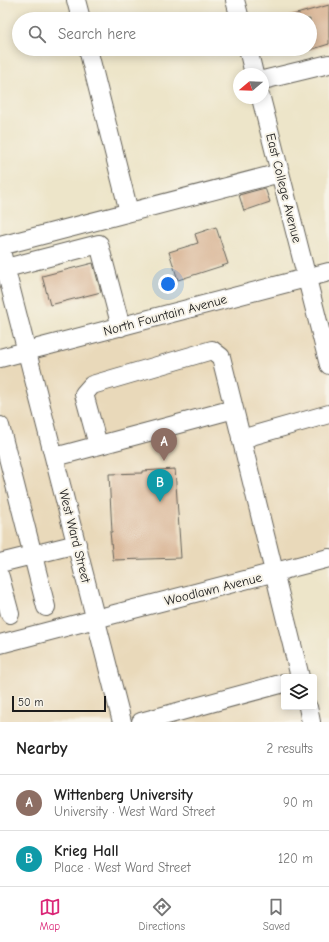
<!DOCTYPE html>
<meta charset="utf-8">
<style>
:root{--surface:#fff;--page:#f2f2f2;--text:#222;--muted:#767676;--line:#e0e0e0;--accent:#db2777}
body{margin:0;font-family:"Comic Neue",sans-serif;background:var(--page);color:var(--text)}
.controls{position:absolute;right:12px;bottom:12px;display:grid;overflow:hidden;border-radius:4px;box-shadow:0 2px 10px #0003}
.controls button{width:36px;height:36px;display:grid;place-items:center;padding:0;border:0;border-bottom:1px solid var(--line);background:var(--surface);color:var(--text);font:20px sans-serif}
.compass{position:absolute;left:233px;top:68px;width:36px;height:36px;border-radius:50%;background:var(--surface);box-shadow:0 2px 10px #0003;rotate:251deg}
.scale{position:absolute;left:12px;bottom:10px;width:94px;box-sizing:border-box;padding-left:4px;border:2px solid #1c1c1c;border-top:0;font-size:11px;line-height:14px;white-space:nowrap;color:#1c1c1c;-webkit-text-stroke:3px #f7f3e8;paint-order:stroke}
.you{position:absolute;left:168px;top:284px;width:14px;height:14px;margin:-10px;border:3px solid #fff;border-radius:50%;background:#1a73e8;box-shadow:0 0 0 6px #1a73e833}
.badge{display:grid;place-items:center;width:26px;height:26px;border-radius:50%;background:var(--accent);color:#fff;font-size:13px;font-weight:700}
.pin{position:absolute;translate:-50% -33px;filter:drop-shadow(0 1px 2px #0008)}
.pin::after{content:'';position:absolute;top:21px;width:14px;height:12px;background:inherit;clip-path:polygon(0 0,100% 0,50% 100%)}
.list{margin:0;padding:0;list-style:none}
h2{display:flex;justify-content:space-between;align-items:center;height:52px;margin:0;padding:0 16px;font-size:17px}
h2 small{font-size:13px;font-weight:400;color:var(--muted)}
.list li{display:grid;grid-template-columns:26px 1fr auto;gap:12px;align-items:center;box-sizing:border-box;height:56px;padding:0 16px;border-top:1px solid var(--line)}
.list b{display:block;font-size:15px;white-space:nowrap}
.list p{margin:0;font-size:13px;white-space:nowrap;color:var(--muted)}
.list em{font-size:13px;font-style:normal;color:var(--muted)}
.icon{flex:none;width:22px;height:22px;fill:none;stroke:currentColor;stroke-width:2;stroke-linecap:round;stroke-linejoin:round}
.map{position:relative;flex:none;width:329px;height:722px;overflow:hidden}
.search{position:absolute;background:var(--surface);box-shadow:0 2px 10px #0003;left:12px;right:12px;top:12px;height:44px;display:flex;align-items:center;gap:10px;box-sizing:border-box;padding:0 14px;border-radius:22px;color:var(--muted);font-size:15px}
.sheet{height:164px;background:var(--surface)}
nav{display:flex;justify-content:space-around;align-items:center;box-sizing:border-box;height:56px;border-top:1px solid var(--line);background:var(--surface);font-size:11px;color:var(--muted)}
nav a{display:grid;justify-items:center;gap:2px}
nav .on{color:var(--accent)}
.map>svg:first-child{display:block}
.built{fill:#e9d9ba}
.building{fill:#d7b08f}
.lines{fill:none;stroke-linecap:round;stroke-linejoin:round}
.minor-casing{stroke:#656259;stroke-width:20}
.minor{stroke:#fff;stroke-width:18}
.labels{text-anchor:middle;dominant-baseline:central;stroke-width:4;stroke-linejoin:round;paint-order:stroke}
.street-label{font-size:13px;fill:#1c1c1c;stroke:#f7f3e8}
</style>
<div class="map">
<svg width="329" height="722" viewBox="0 0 329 722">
<rect width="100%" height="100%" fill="#f7f3e8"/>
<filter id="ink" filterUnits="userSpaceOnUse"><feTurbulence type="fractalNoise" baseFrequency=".025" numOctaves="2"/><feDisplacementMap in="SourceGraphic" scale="8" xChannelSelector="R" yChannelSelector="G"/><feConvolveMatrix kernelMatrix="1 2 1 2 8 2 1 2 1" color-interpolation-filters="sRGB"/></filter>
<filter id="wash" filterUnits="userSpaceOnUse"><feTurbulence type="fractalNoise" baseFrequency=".012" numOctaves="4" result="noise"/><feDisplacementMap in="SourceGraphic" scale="16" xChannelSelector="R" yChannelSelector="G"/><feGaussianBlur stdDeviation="0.9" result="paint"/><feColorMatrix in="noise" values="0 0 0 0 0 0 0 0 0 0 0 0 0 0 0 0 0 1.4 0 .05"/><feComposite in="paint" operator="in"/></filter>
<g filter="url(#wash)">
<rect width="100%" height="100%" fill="#ede5c9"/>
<path class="built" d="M307 278 329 365V558L275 573 300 677H284V707H308L311 722H0V358Z"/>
<g id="blocks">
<path class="building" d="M329 5V44L310 50V19H290L289 16Z
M265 188 270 202 244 211 239 195Z
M216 227 228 264 178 280 169 252 198 243 195 234Z
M93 263 101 292 50 305 42 276Z
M175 469 181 558 113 560 110 532H112L109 474 142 473V471Z"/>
</g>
</g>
<g filter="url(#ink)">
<use href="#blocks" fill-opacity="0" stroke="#656259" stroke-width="1"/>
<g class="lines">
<g class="minor-casing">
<path id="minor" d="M76 0 81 19
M235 0 240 19
M88 49 129 212
M248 49 254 74
M263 80 329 64
M261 98 329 365
M0 246 280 173
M0 247 122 722
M6 268 99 244 121 327
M0 358 329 272
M234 409 300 677
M0 426 46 607
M241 439 329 414
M55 457 234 409 221 357 212 350 92 385 84 394 98 445
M0 563 77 544
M0 577 10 614
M0 644 329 558
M308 707 311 722
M141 722 284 683"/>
</g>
<use href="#minor" class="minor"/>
</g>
</g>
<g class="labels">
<g class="street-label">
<text transform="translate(284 188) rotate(76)">East College Avenue</text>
<text transform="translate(165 315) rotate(-15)">North Fountain Avenue</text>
<text transform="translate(75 536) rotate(76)">West Ward Street</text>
<text transform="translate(213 589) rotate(-14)">Woodlawn Avenue</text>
</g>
</g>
</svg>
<div class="controls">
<button><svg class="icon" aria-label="layers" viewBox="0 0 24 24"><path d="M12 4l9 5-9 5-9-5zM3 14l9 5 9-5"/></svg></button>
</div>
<svg class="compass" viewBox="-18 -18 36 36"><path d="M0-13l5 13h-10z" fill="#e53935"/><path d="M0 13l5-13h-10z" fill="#767676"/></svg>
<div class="scale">50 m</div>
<div class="you"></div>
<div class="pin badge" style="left:164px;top:461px;background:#8d6e63">A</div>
<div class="pin badge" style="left:160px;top:502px;background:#0f9aa8">B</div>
<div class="search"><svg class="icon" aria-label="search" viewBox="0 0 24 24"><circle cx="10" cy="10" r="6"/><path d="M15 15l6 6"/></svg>Search here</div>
</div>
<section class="sheet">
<h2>Nearby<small>2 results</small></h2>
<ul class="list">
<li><span class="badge" style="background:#8d6e63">A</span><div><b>Wittenberg University</b><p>University · West Ward Street</p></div><em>90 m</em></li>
<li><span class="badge" style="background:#0f9aa8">B</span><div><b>Krieg Hall</b><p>Place · West Ward Street</p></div><em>120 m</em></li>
</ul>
</section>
<nav>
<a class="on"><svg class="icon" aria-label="map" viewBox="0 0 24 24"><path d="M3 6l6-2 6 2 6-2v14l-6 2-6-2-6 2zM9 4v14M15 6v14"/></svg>Map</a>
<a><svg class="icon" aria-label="directions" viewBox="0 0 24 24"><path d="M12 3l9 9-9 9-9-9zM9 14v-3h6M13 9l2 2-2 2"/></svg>Directions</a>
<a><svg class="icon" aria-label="saved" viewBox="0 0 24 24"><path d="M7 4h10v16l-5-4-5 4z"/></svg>Saved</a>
</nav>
